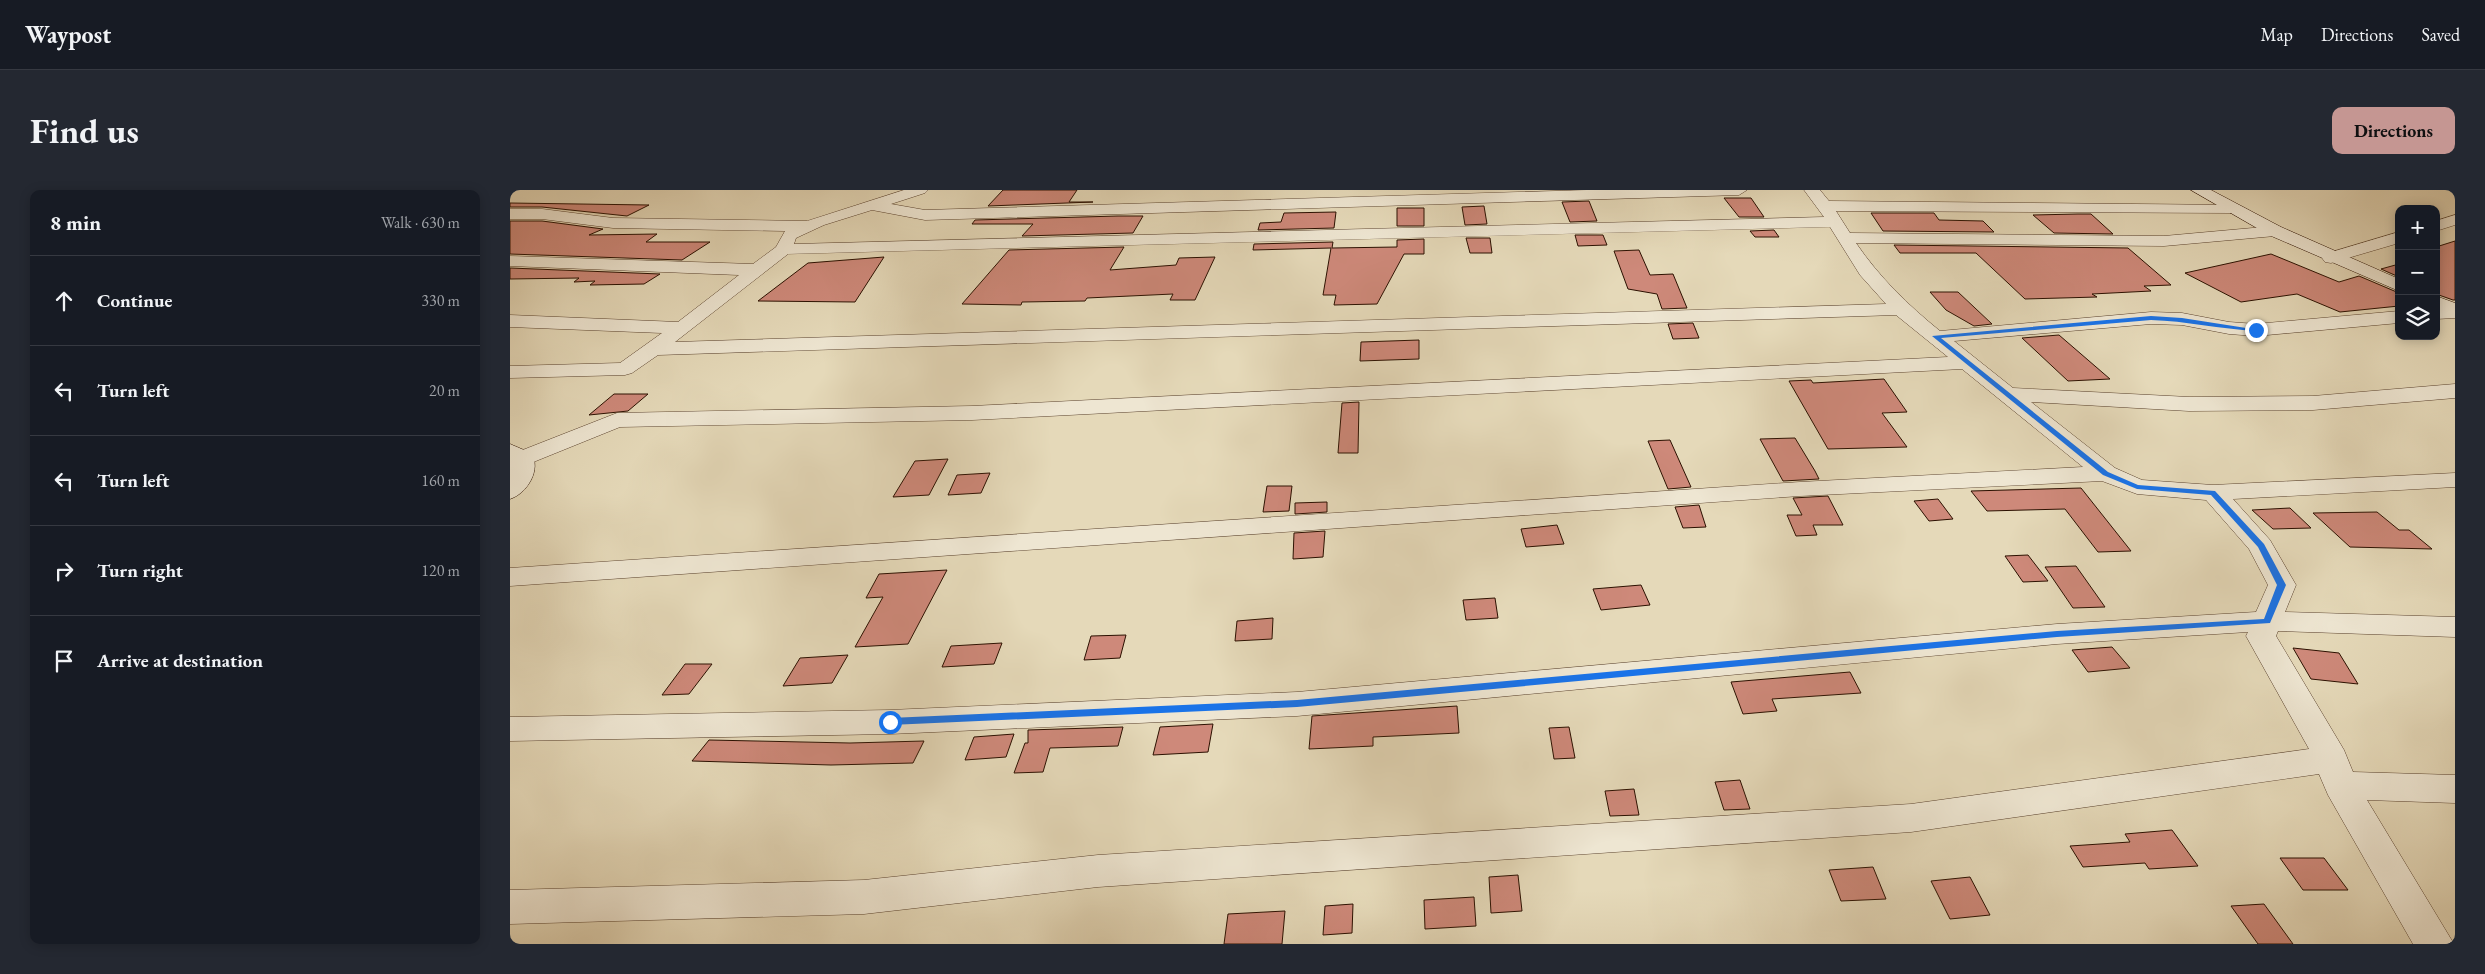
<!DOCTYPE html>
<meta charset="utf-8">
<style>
:root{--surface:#171b24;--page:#242831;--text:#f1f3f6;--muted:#9ea1a6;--line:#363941;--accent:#c59692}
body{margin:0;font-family:"EB Garamond",serif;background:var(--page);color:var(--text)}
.controls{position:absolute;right:15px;top:15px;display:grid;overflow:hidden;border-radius:10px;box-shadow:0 2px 12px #0003}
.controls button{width:45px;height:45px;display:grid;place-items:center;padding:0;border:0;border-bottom:1px solid var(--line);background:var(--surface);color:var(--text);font:25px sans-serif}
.stop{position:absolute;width:15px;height:15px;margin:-11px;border:4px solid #1a73e8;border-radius:50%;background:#fff}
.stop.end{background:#1a73e8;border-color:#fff;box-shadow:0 1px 5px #0008}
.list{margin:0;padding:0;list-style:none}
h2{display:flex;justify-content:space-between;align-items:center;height:65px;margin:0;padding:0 20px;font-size:21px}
h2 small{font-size:16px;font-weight:400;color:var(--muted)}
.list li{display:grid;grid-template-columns:32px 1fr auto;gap:15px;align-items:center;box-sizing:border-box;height:90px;padding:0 20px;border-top:1px solid var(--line)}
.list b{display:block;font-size:19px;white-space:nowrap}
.list em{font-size:16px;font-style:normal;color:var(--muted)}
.icon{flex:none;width:28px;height:28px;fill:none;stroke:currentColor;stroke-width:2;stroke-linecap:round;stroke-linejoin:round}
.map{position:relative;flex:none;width:1945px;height:754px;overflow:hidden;border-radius:10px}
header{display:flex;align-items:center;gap:30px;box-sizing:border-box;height:70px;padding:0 25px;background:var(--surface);border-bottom:1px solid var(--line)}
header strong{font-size:24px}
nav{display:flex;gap:28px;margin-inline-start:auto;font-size:18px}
.intro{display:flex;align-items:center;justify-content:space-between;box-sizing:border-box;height:120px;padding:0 30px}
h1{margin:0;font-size:35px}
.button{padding:12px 22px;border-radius:10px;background:var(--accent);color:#111;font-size:18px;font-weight:700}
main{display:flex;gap:30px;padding:0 30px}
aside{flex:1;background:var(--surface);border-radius:10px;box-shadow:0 2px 12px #0003}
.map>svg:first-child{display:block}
.building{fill:#ce897a;stroke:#2b1000}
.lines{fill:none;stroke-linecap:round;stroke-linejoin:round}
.street-casing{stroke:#5a422e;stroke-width:1}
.secondary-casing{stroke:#2b1000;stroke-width:1}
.street{fill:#eee6d2;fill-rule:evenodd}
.secondary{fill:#eee6d2;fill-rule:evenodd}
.route{fill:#1a73e8}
</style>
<header>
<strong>Waypost</strong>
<nav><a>Map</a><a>Directions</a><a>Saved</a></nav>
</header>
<div class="intro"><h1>Find us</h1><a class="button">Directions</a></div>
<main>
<aside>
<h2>8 min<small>Walk · 630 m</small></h2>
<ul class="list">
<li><svg class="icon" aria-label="ahead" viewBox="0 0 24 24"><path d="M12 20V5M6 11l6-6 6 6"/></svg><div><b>Continue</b></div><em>330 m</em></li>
<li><svg class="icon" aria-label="left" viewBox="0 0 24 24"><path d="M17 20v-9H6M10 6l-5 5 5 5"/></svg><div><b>Turn left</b></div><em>20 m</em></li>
<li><svg class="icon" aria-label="left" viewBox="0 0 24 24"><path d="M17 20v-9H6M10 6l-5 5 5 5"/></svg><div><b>Turn left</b></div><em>160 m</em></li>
<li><svg class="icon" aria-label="right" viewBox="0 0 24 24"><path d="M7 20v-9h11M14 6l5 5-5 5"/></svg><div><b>Turn right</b></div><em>120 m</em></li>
<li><svg class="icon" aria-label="arrive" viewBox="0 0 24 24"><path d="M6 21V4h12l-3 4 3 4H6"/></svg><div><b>Arrive at destination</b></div></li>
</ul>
</aside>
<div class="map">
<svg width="1945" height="754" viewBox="0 0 1945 754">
<rect width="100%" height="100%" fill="#e5d9b9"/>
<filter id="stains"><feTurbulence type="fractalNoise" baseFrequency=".004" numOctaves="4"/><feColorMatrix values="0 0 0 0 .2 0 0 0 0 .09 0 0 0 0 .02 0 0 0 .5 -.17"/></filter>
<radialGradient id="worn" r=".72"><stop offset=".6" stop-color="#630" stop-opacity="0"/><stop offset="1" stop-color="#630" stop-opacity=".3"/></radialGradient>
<path class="building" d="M493 0H567L559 12H583L478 16Z
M1214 8H1241L1254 27H1229Z
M1079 11 1087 31 1060 32 1052 12Z
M0 13 139 15 117 26 32 17H0Z
M974 16 977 34 955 35 952 17Z
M887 18H914V36H887Z
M826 22 824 38 748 40 750 33 771 32 774 23Z
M1361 23H1424L1429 30 1473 31 1484 42 1373 41Z
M1568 24H1581L1603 44 1544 43 1523 25Z
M608 26H633L623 43 512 46 523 34H462L465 30Z
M0 31H32L93 39 79 45 147 44 136 52H200L172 70 0 64Z
M1264 40 1269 47H1245L1240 41Z
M1065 45H1093L1097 55 1068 56Z
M956 48H980L982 63H960Z
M914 49V64H894L867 114 824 115 826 105H813L821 58 743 60 744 54 823 52 822 58 887 57V50Z
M1945 51V110H1943L1926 104V57Z
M1384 55 1618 58 1661 95 1634 96 1641 101 1582 104 1587 107 1515 109 1466 63H1390Z
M614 57 600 80 666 75 669 68 705 67 685 110H660L663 104 577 108 575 111 512 112 511 115 452 114 499 60Z
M1129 60 1140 85 1163 84 1177 118 1152 119 1147 104 1118 99 1104 61Z
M1761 64 1829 92 1849 86 1889 103V116L1830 122 1787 104 1731 112 1675 83Z
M374 67 345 112 248 111 298 73Z
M1889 74V87L1871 79Z
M0 78 150 84 134 94 80 95 85 91 64 92 69 88 0 89Z
M1420 102H1448L1482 134 1464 136 1436 120Z
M1183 133 1189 148 1163 149 1158 134Z
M1549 145 1600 189 1558 191 1512 148Z
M909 150V169L850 171 851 152Z
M1374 189 1397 222 1372 223 1397 257 1318 259 1279 191 1301 190 1303 193Z
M104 204H138L118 221 79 225Z
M849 212 848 263H828L832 213Z
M1285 248 1305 281 1309 289 1273 291 1250 249Z
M1160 250 1181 297 1158 299 1138 251Z
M438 269 419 305 383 307 405 271Z
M480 283 471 303 438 305 447 285Z
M757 296H782L779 321 753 322Z
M1571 298 1621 361 1588 362 1555 319 1477 321 1461 301Z
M1318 306 1333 335H1303L1307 345 1286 346 1277 325H1292L1283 308Z
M1428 309 1443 329 1419 331 1404 311Z
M817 312V322L785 324V313Z
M1189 315 1196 337 1173 338 1165 317Z
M1780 318 1801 338 1763 339 1742 320Z
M1867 322 1889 340H1899L1922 359 1840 357 1803 323Z
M1047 335 1054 354 1016 357 1011 339Z
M815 341 813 367 783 369 784 343Z
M1518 365 1538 391 1513 392 1495 366Z
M1566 376 1595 417 1563 418 1535 377Z
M437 380 398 454 345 457 373 407 356 408 369 384Z
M1131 395 1140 415 1091 420 1083 399Z
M985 408 988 428 956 430 953 410Z
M763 428 762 449 725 451 727 431Z
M616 445 610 468 574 470 581 446Z
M492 453 484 474 432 477 441 456Z
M1602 457 1620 478 1578 482 1562 460Z
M1783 458 1829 463 1848 494 1801 489Z
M338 465 322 493 273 496 290 468Z
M175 474H202L179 504 152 505Z
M1340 482 1351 503 1262 509 1267 521 1233 524 1221 492Z
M947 516 949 543 863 547V556L799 559 802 526Z
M703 534 698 562 643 565 650 537Z
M613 537 608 556 540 558 533 582 504 583 515 553H518V540Z
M1059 537 1065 568 1044 569 1039 538Z
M504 544 496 567 455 570 464 547Z
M199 550 340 553 414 551 403 573 321 575 182 571Z
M1230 590 1240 619 1214 620 1205 592Z
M1124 599 1129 625 1100 626 1095 601Z
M1662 640 1688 676 1639 679 1635 673 1573 677 1560 656 1620 652 1615 644Z
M1770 668H1814L1838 700H1793Z
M1363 677 1376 709 1331 711 1319 680Z
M1008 685 1012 721 981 723 979 687Z
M1460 687 1480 725 1440 729 1421 691Z
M964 707 966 736 915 739 914 710Z
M843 714 842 743 813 745 815 716Z
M1754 714 1783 754H1748L1721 716Z
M775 721 772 754H714L718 724Z"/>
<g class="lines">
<g class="street-casing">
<path id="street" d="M394 0H418L415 3 381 14 415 20 1077 0H1237L1229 5 415 30 362 20 314 35 286 48 284 54 1314 27 1294 0H1310L1319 11 1727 15 1729 18 1727 21 1721 23 1326 21 1340 43 1654 46 1765 36 1771 37 1773 41 1771 45 1765 46 1654 56 1346 53C1370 88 1398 115 1430 141L1641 122 1672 123 1719 132 1746 134 1889 121V133L1746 146 1719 144 1672 135 1641 134 1444 151 1503 198 1679 207 1803 206 1945 194V208L1803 220 1679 221 1521 212 1605 278 1632 290 1703 295 1945 283V297L1723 309 1760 350 1786 395 1775 422 1945 427V447L1768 441 1766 446 1834 560 1843 582 1945 585V613L1857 610 1944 754H1903L1818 605 1809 584 1401 642 588 697 354 724 0 734V700L354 690 588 665 1401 614 1799 559 1736 446 1738 442 1547 454 787 526 380 544 0 551V527L380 520 787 502 1547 434 1746 422 1758 395 1739 359 1696 310 1627 304 1592 291 1290 306 0 396V378L1290 292 1573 277 1452 179 462 230 110 237 21 273 13 275 5 273 1 268 5 263 107 223 462 216 1438 167 1386 125 148 165 122 183 115 185 0 188V176L110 173 152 143 0 137V125L168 132 229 85 0 76V66L243 74 266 57 275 41 103 38 32 29H0V19H32L103 28 297 31ZM1320 37 1350 85 1376 114 165 152 278 64Z
M1945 25V35L1926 41V31Z
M1889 42V53L1821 73 1815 72 1812 68 1815 64Z
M1945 116V128L1926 129V117Z"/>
</g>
<g class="secondary-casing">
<path id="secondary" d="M1681 0H1701L1771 37 1889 89V101L1759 45Z
M1926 106 1945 113V126L1926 119Z
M0 254 21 263C32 279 17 304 0 309Z"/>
</g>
<use href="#street" class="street"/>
<use href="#secondary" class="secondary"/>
</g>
<path class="route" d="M1641 126 1672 128 1749 140 1746 141C1710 139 1676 131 1641 130L1431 148 1598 282 1628 295 1705 301 1754 354 1776 395 1760 433 1547 447 787 517 380 535 375 532 380 528 787 510 1547 441 1754 429 1767 395 1748 357 1701 305 1627 299 1593 285 1422 146Z"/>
<rect width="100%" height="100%" filter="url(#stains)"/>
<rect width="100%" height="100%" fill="url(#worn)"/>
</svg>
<div class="controls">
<button>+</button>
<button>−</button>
<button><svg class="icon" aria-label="layers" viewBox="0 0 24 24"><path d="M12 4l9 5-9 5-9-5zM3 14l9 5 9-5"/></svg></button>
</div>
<div class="stop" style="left:380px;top:532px"></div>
<div class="stop end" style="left:1746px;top:140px"></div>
</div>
</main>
